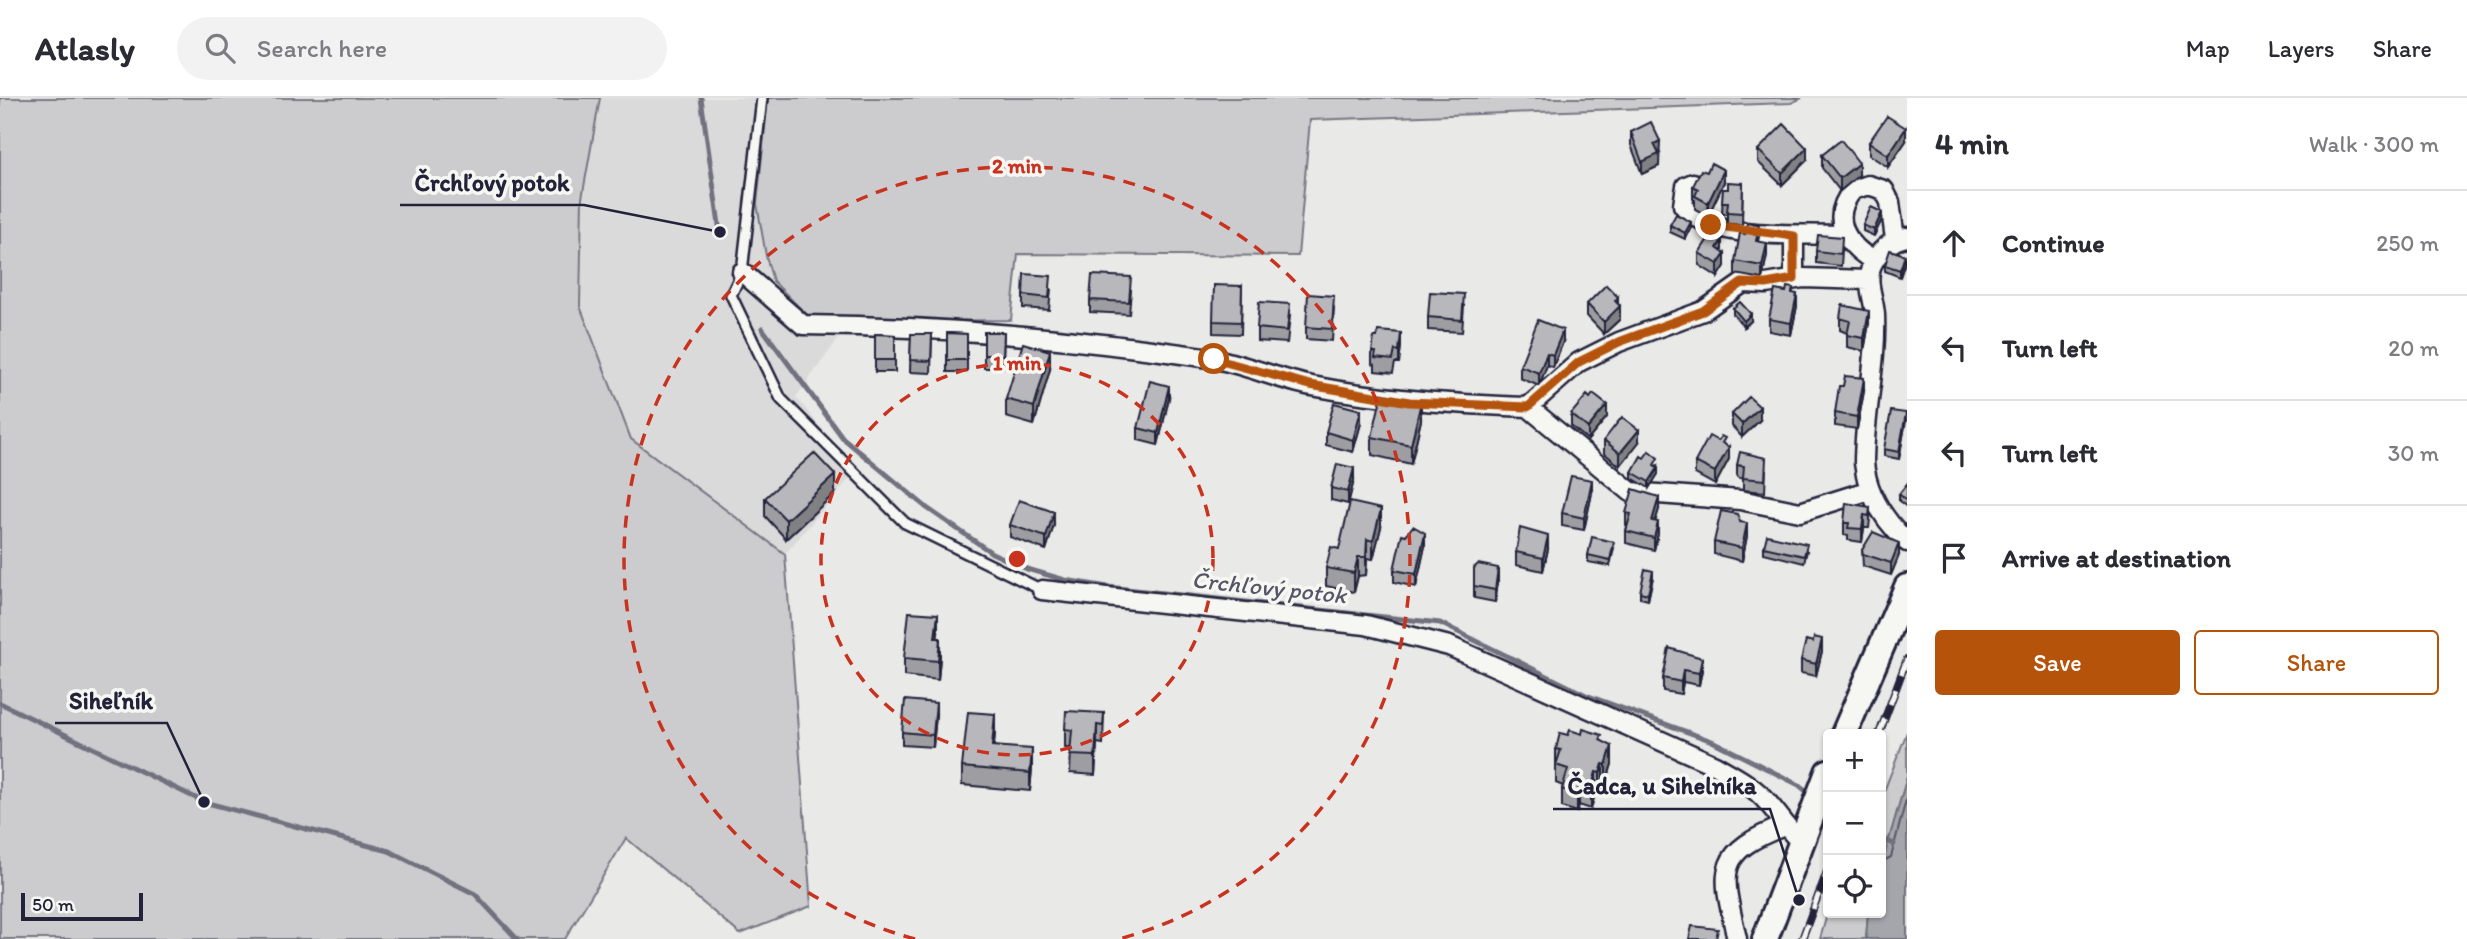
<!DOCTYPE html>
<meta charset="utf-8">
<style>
:root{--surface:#fff;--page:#f2f2f3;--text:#2b2b33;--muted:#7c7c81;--line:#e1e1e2;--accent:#b45309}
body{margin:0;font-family:Itim,sans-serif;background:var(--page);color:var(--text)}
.controls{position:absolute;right:21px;bottom:21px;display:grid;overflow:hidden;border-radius:7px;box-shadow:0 2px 5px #0004}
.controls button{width:63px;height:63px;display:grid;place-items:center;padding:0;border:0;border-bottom:2px solid var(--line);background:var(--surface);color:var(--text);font:35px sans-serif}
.scale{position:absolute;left:21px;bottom:18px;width:122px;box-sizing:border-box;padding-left:7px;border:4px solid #22223b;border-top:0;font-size:19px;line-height:24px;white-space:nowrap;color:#22223b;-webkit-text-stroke:5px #f6f6f2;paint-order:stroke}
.stop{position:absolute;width:21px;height:21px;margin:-16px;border:5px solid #b45309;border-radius:50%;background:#fff}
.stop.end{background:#b45309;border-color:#fff;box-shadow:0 2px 7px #0008}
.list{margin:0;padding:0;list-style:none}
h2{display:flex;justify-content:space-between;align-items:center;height:91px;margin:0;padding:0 28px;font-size:30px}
h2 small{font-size:23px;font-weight:400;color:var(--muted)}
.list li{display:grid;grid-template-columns:46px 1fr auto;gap:21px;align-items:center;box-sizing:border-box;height:105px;padding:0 28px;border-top:2px solid var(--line)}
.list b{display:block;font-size:26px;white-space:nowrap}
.list em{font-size:23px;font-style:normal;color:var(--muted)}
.actions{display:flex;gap:14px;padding:21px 28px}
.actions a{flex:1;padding:16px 0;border:2px solid var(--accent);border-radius:7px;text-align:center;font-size:24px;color:var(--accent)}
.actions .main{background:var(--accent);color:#fff}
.icon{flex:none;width:38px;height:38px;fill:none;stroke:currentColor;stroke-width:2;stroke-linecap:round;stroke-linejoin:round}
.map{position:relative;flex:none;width:1907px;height:841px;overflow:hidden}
header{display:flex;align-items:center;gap:42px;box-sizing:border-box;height:98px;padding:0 35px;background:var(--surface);border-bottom:2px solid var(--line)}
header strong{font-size:33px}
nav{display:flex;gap:38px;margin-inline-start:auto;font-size:24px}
.search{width:490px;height:63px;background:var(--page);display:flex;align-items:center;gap:18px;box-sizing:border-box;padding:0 24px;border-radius:38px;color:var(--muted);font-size:26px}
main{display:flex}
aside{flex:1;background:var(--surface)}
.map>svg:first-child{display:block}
.built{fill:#dadada}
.green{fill:#ccccce;stroke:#777784;stroke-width:2}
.water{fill:#a5a5ac;stroke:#71717f;stroke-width:2}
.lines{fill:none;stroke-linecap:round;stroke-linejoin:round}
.shore{stroke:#565668;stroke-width:2}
.stream{stroke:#71717f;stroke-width:5}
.lane-casing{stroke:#22223b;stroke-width:14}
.street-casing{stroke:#22223b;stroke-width:23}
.secondary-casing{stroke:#22223b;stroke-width:30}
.lane{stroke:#f6f6f2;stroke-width:9}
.street{stroke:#f6f6f2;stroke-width:18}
.secondary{stroke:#f6f6f2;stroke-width:24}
.rail-casing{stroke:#22223b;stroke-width:8}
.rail{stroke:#f6f6f2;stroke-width:5;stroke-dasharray:16;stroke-linecap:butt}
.wall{fill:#9e9ea2;stroke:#22223b;stroke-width:2}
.shaded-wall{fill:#818184;stroke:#22223b;stroke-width:2}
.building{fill:#b8b8bc;stroke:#22223b;stroke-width:2}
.route{stroke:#b45309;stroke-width:9}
.ring{fill:none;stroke:#c8321e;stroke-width:3.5;stroke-dasharray:12 9}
.labels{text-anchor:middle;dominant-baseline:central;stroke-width:7;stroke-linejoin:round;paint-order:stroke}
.water-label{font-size:24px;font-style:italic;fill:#565668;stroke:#f6f6f2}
.centre{fill:#c8321e;stroke:#f6f6f2;stroke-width:3.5}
.ring-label{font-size:21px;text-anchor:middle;font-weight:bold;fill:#c8321e;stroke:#f6f6f2;stroke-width:7;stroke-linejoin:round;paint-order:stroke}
.leader{fill:none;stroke:#22223b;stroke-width:2.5}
.callout-dot{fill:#22223b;stroke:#f6f6f2;stroke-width:2.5}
.callout-label{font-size:24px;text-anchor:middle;font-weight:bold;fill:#22223b;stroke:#f6f6f2;stroke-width:7;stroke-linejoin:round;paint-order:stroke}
</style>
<header>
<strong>Atlasly</strong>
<div class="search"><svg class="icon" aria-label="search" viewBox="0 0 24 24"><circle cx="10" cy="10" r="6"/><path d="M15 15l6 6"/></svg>Search here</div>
<nav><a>Map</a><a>Layers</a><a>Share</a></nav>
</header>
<main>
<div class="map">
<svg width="1907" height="841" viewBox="0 0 1907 841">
<rect width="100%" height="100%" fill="#e9e9e7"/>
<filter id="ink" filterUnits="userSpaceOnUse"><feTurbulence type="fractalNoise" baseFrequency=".0143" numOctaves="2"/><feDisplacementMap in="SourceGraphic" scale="14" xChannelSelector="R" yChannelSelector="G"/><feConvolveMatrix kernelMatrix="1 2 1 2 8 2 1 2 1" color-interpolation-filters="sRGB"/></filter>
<g filter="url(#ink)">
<path class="built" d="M600 0H768L757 106 773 183 849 226 796 299 856 373 785 456 631 341 580 208 582 100Z"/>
<path class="green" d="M0 0H600L582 100 580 208 631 341 785 456 811 808 740 836 626 740 565 841H0Z
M768 0H1802L1791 5 1310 22 1298 158 1018 156 1011 222 814 224 773 183 766 158 757 106Z
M1907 634V679L1881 769V701Z
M1828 813 1868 815 1866 841H1820Z"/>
<path class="water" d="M1907 679V841H1866L1868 815H1881V769Z"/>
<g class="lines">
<path class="shore" d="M1881 764 1891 759 1907 698"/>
<path class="stream" d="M701 0 720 134
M762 230 843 340 927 410 992 455 1027 471 1065 482 1108 489 1440 525 1586 597 1712 643 1799 687 1811 697
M0 605 204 704 389 753 475 796 517 841
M1881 740 1894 746"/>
<g class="lane-casing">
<path id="lane" d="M762 0 742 174 731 197 781 301 905 425 1042 492"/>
</g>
<g class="street-casing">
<path id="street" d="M1693 85 1686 88 1683 107C1712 145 1798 134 1841 137L1848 141
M1794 138V181
M1907 139C1892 141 1877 154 1871 169 1866 186 1874 200 1875 217 1877 266 1864 316 1864 365 1867 397 1884 422 1907 444
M1874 163C1846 147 1829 120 1853 92L1868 87 1884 92 1890 104 1895 141
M742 174 803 227C940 228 1075 240 1210 260 1244 266 1277 281 1312 288 1384 302 1455 306 1528 309
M1868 182 1803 180 1766 186 1743 185 1703 213 1619 244 1579 264 1528 309 1631 394 1740 402 1800 414 1870 392
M1042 492 1366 527 1449 548 1715 667C1734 678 1754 688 1768 705 1780 718 1787 731 1800 743
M1737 841C1722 774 1713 755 1784 728"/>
</g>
<g class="secondary-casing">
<path id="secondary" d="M1844 636 1907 489
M1765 841 1828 674"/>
</g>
<use href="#lane" class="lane"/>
<use href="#street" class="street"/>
<use href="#secondary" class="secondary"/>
<g class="rail-casing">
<path id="rail" d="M1879 636 1907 561
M1802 841 1828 771"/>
</g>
<use href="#rail" class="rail"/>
</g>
<path class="wall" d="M1631 34 1660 55 1659 56V68L1642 76 1631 47Z
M1906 43 1888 69 1869 57V44Z
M1758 52 1807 62 1782 87 1758 64Z
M1822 57 1859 77 1840 93 1822 70Z
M1724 84 1708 118 1695 111V102L1693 101V88Z
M1743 85 1742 127 1727 126V116H1722L1723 91H1728Z
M1882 121 1874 138 1863 133V127Z
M1670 127 1691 130 1685 141 1670 134Z
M1759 139 1758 143 1767 157 1762 181 1735 176V163Z
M1842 152 1841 168 1816 165V153Z
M1699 155 1725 168 1718 179 1699 167Z
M1905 164 1900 179 1885 173V167Z
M1242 188 1241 236 1213 235V223Z
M1051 191 1049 212 1023 210V197Z
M1131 192 1129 216 1090 214V202Z
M1793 195 1797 208 1791 237 1769 233V221Z
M1587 206H1618L1620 221 1604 236 1587 218Z
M1464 208 1462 234 1428 232V219Z
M1334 210 1332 243 1306 241V229Z
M1733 210 1751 223 1744 229 1733 216Z
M1290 218 1287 245 1257 243V230Z
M1840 220 1869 225 1864 253 1847 249V235L1840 232Z
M984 234H1004L1003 270H984Z
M947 235 967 236V274H947Z
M875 236 895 237V274H875Z
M911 236H932L931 275 910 274Z
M1563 244 1553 269 1547 267 1539 288 1520 280V268Z
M1401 248 1399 265H1395L1393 275 1375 273V267L1372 266V254Z
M1050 271 1034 327 1006 319V301Z
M1864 293 1857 331 1835 328V315Z
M1169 300 1158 347 1138 342V330Z
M1590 300 1607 319 1588 342 1571 328V316Z
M1732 316 1760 322 1742 339 1732 328Z
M1421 322 1411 366 1372 357V339Z
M1906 322 1899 361 1884 358V351Z
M1361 325 1353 354 1326 347V334Z
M1604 342 1639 344 1620 368 1604 355Z
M1725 347 1729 361 1715 387 1695 376V364Z
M1658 367 1657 369 1658 376 1649 390 1632 380V374Z
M1737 367 1766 372 1765 394 1743 392V381L1737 379Z
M1354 382 1348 406 1331 402V390Z
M1907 386V409L1899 403V396Z
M835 395 786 441 765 418V400Z
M1592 395 1584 432 1562 428V415Z
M1870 409V421L1869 430H1864L1862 444 1848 442V438L1844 437V425Z
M1659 411 1655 423 1658 436 1654 452 1626 445V433L1627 428 1626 427V415Z
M1740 424 1747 438 1742 463 1714 456V444Z
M1010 427H1054L1046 452 1010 439Z
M1381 429 1373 461 1367 460 1366 477 1358 478 1354 494 1326 488V470L1339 451Z
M1406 437 1425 448 1416 489 1394 484V472Z
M1764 449 1807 453 1804 465 1764 455Z
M1614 450 1610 468 1588 464V457Z
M1548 451 1543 473 1516 467V454Z
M1862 452 1899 457 1891 477 1863 468Z
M1474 470 1498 483 1495 504 1474 500Z
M1653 479 1648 502 1640 500V494Z
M938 535 937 540 940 559 938 582 904 578V560Z
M1813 544 1822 553 1816 578 1801 575V562Z
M1702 560V572L1699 587 1683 584 1681 596 1663 593V580Z
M1104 615 1103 646 1097 645 1095 677 1070 675 1071 650H1065V631Z
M936 617 933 649 902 647V634Z
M995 635 994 648 1032 670 1030 693 962 687V669Z
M1568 637 1602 643 1612 666 1606 685 1603 684 1600 694 1596 692 1591 711 1579 707 1577 714 1562 709V691L1563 688 1556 685V651Z"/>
<path class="shaded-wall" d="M1906 30V43L1888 69V57Z
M1660 43 1659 68 1642 76V64L1654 46Z
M1807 50V62L1782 87V75Z
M1859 65V77L1840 93V80Z
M1724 72V84L1708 118V105Z
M1882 114V121L1874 138V132Z
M1691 124V130L1685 141V135Z
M1722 142V155L1717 150Z
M1767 145V157L1762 181V168Z
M1725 156V168L1718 179V166Z
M1905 157V164L1900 179V172Z
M1797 196V208L1791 237V225Z
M1618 199V210L1620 208V221L1604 236V224L1615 203Z
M1869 213V225L1864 253V240Z
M1751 216V223L1744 229V223Z
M1563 232V244L1553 269V257Z
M1401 235V248L1399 265V253Z
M1050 253V271L1034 327V309Z
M1547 255V267L1539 288V275Z
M1864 280V293L1857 331V319Z
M1169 288V300L1158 347V335Z
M1421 304V322L1411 366V347Z
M1607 307V319L1588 342V330Z
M1760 309V322L1742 339V326Z
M1361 312V325L1353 354V342Z
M1906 315V322L1899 361V354Z
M1639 332V344L1620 368V355Z
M1729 349V361L1715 387V374Z
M1354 370V382L1348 406V394Z
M1658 370V376L1649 390V384Z
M835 377V395L786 441V422Z
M1592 382V395L1584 432V420Z
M1659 399V411L1652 435V423Z
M1381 411V429L1373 461V443Z
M1054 414V427L1046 452V439Z
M1864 417V430L1862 444V431Z
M1658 424V436L1654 452V440Z
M1747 425V438L1742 463V450Z
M1425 435V448L1416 489V476Z
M1548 438V451L1543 473V460Z
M1367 441V460L1366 477V459Z
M1899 445V457L1891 477V465Z
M1358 459V478L1354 494V475Z
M1498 470V483L1495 504V492Z
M1653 473V479L1648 502V496Z
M938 516V535L935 558V540Z
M940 540V559L938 582V563Z
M1822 541V553L1816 578V566Z
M1702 560V572L1699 587V575Z
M1683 572V584L1681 596V584Z
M936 605V617L933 649V637Z
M995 616V635L992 666V648Z
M1097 627V645L1095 677V658Z
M1612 648V666L1606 685V667Z
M1032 651V670L1030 693V675Z
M1603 666V684L1600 694V675Z
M1596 674V692L1591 711V692Z
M1579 689V707L1577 714V696Z"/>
<path class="building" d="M1887 18 1906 30 1888 57 1869 44Z
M1651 24 1660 43 1654 46 1659 56 1642 64 1631 34Z
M1784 26 1807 50 1782 75 1758 52Z
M1841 42 1859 65 1840 80 1822 57Z
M1711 65 1724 72 1708 105 1695 98 1698 91 1693 88 1701 72 1707 74Z
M1728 84 1743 85 1742 115 1727 114 1728 104H1722L1723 91H1728Z
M1871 109 1882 114 1874 132 1863 127Z
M1676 116 1691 124 1685 135 1670 127Z
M1747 125 1759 127 1756 143 1767 145 1762 168 1735 163 1740 135 1745 136Z
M1712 135 1722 142 1717 150 1725 156 1718 166 1699 155Z
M1818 137 1842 139 1841 156 1816 153Z
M1890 152 1905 157 1900 172 1885 167Z
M1024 176 1051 178 1049 200 1023 197Z
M1092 177 1131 179 1129 204 1090 202Z
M1214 187 1242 188 1241 224 1213 223Z
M1606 187 1618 199 1615 203 1620 208 1604 224 1587 206Z
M1787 189 1793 190 1792 195 1797 196 1791 225 1769 221 1775 192 1786 194Z
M1430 194 1464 196 1462 222 1428 219Z
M1308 196 1334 198 1332 231 1306 229Z
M1259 204 1290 206 1287 233 1257 230Z
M1740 204 1751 216 1744 223 1733 210Z
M1842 207 1869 213 1864 240 1847 237 1850 223 1840 220Z
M1538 222 1563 232 1553 257 1547 255 1539 275 1520 268Z
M1378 233 1401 235 1399 253 1395 252 1393 262 1375 260 1376 254H1372L1374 239H1377Z
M984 234H1004L1003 257H984Z
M947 235 967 236V262H947Z
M875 236 895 237V262H875Z
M911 236H932L931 263 910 262Z
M1023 245 1050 253 1034 309 1006 301Z
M1845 278 1864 280 1857 319 1835 315 1839 288H1843Z
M1150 283 1169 288 1158 335 1138 330Z
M1382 296 1421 304 1411 347 1372 339Z
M1593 296 1607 307 1588 330 1571 316 1587 297 1590 300Z
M1749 299 1760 309 1742 326 1732 316Z
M1334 305 1361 312 1353 342 1326 334Z
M1891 313 1906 315 1899 354 1884 351Z
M1622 319 1639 332 1620 355 1604 342Z
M1709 338 1718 343 1721 338 1725 340 1722 345 1729 349 1715 374 1695 364Z
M1649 353 1658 360 1654 367 1658 370 1649 384 1632 374 1641 358 1644 360Z
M1740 354 1766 360 1765 382 1743 380 1744 368 1737 367Z
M814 355 835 377 786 422 765 400Z
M1337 366 1354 370 1348 394 1331 390Z
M1571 378 1592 382 1584 420 1562 415Z
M1907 386V403L1899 396Z
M1633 391 1659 399 1652 423 1658 424 1654 440 1626 433 1631 416 1626 415Z
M1019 402 1054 414 1046 439 1010 427Z
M1350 404 1381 411 1373 443 1367 441 1366 459H1358L1354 475 1326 470 1331 449 1339 451Z
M1846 405 1870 409 1869 418 1864 417 1862 431 1848 430 1849 425H1844Z
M1721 413 1737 416 1740 424 1747 425 1742 450 1714 444Z
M1413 428 1425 435 1416 476 1394 472 1402 436 1406 437Z
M1520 430 1548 438 1543 460 1516 454Z
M1873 434 1899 445 1891 465 1863 456 1862 452Z
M1767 437 1807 446 1804 458 1764 449Z
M1592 439 1614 444 1610 462 1588 457Z
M1478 466 1498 470 1495 492 1474 488V470Z
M1645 471 1653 473 1648 496 1640 494Z
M909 514 938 516 935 540H940L938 563 904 560Z
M1814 539 1822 541 1816 566 1801 562 1806 542 1813 544Z
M1669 550 1702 560 1699 575 1683 572 1681 584 1663 580Z
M905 602 936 605 933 637 902 634Z
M1066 613 1104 615 1103 628 1097 627 1095 658 1070 657 1072 632 1065 631Z
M968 614 995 616 992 648 1032 651 1030 675 962 669Z
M1583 631 1602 637 1600 642 1612 648 1606 667 1603 666 1600 675 1596 674 1591 692 1579 689 1577 696 1562 691 1568 671 1556 667 1561 652 1556 651 1560 635 1568 637 1570 632 1582 636Z
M1692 828 1718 831 1716 841H1689Z"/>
</g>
<g class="lines" filter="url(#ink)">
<path class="route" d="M1214 261 1310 287 1409 304 1528 309 1579 264 1619 244 1703 213 1742 185 1766 186 1794 181V138L1711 127"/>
</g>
<g class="ring">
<circle cx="1017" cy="461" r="196"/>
<path d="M915 841A393 393 0 1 1 1119 841"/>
</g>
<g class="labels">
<g class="water-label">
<text transform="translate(1269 489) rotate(6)">Črchľový potok</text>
</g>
</g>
<circle cx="1017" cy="461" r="10" class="centre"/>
<g class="ring-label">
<text x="1017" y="75">2 min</text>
<text x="1017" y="272">1 min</text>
</g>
<path class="leader" d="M720 134L584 107H400M204 704L167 625H55M1799 802L1770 711H1553"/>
<g class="callout-dot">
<circle cx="720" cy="134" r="7"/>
<circle cx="204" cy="704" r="7"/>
<circle cx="1799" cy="802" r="7"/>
</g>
<g class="callout-label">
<text x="492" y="93">Črchľový potok</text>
<text x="111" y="611">Siheľník</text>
<text x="1662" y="696">Čadca, u Sihelníka</text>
</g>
</svg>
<div class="controls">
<button>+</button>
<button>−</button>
<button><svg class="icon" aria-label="locate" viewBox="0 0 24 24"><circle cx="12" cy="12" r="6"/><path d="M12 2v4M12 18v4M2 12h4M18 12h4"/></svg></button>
</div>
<div class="scale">50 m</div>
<div class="stop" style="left:1214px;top:261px"></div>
<div class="stop end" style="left:1711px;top:127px"></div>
</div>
<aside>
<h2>4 min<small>Walk · 300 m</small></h2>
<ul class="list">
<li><svg class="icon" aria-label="ahead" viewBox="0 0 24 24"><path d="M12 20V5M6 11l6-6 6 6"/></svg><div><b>Continue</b></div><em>250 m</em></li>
<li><svg class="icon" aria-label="left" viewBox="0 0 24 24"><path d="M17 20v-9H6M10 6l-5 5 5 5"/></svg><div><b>Turn left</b></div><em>20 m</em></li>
<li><svg class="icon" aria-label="left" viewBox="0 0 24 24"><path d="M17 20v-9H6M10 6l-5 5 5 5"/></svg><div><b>Turn left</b></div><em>30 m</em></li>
<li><svg class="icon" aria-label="arrive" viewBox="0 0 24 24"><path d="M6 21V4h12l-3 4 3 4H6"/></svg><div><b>Arrive at destination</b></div></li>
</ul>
<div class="actions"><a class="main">Save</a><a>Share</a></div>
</aside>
</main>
